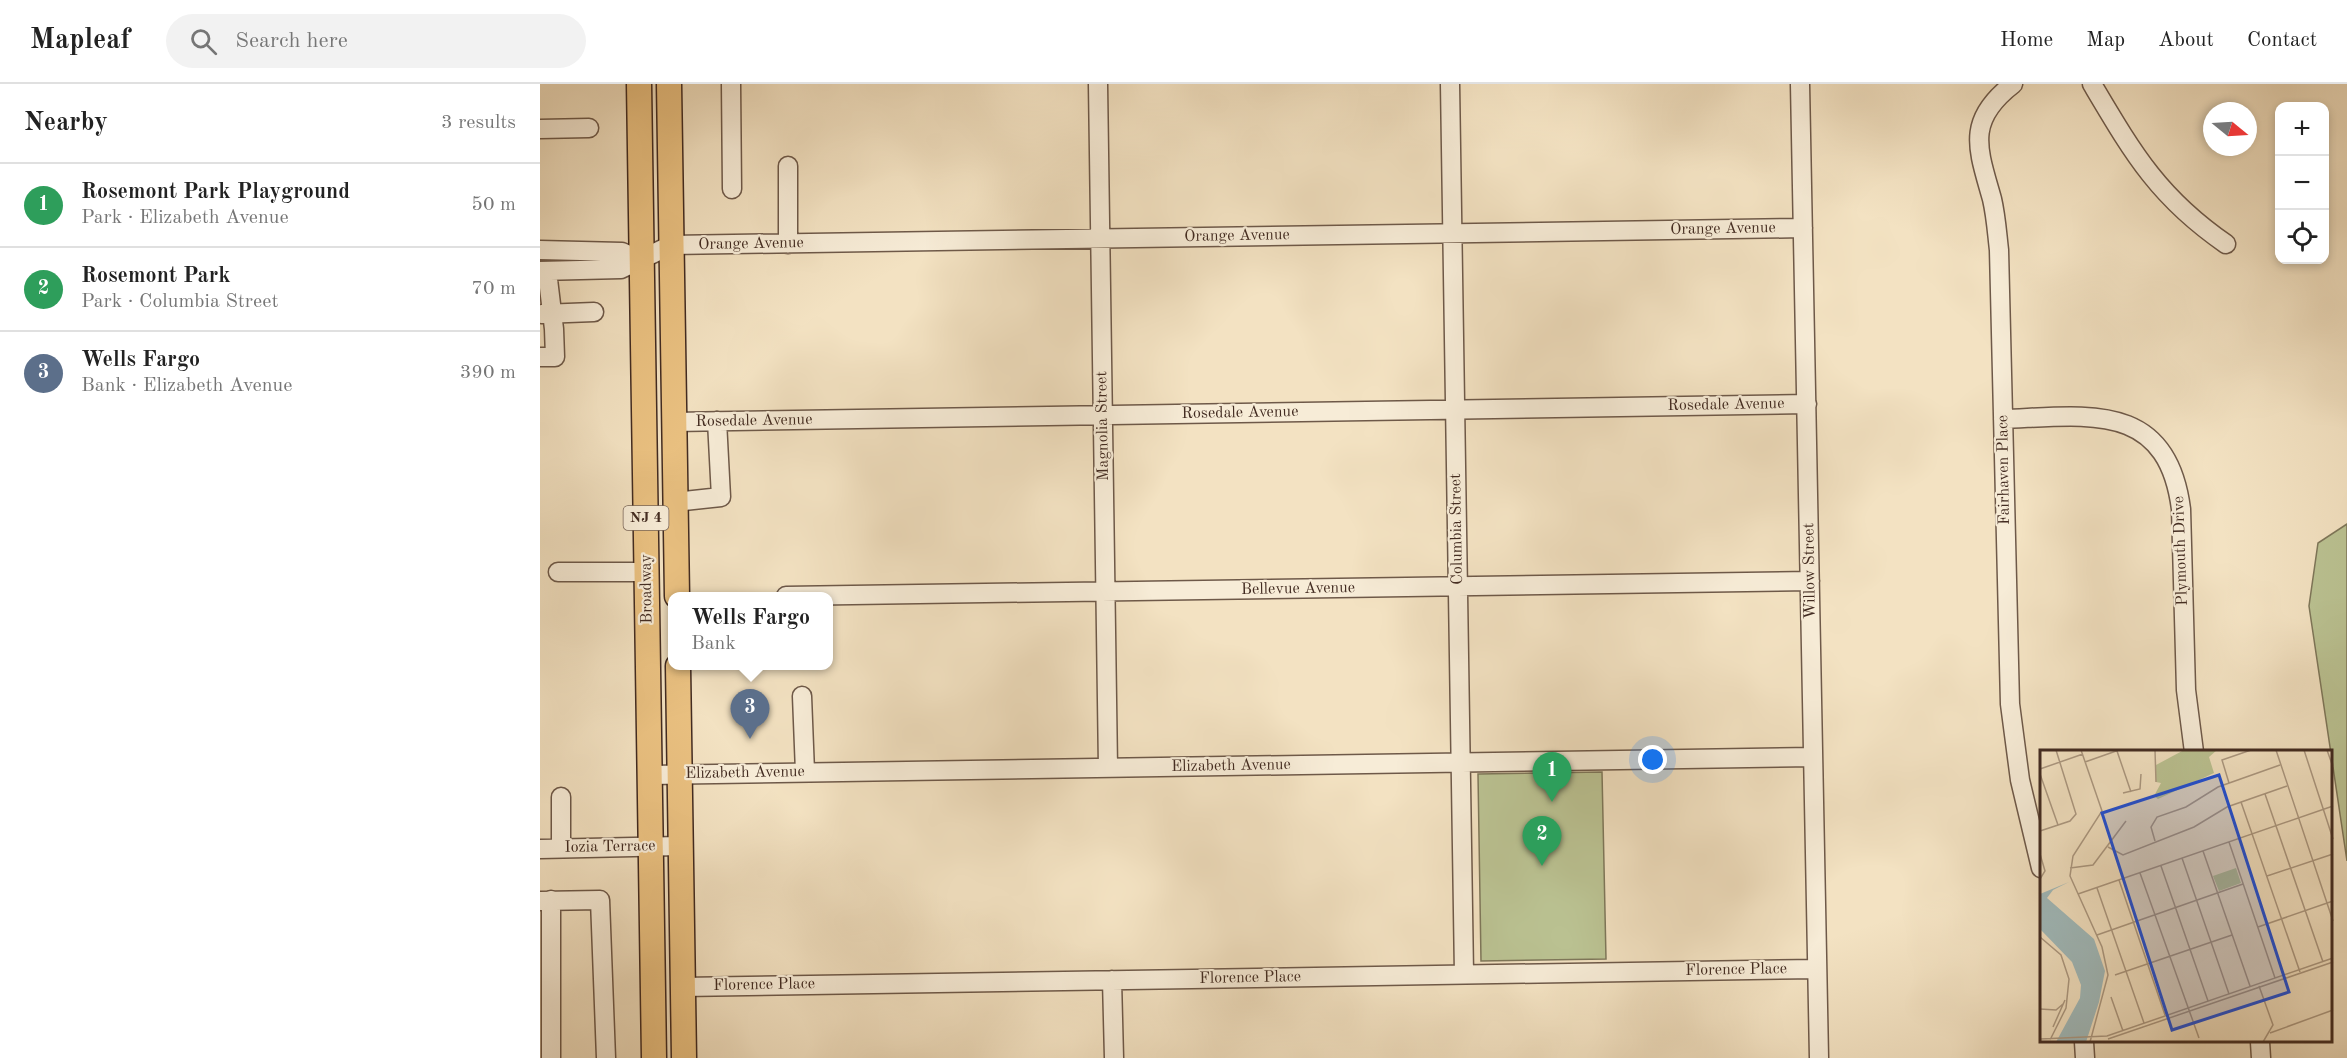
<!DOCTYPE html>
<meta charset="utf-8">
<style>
:root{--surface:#fff;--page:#f2f2f2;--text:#222;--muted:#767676;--line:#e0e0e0;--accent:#8f2418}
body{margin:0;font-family:"Old Standard TT",serif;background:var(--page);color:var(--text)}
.controls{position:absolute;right:18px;top:18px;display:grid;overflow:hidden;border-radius:12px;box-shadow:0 3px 9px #0003}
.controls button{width:54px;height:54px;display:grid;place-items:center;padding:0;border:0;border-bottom:2px solid var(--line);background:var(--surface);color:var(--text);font:30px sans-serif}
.compass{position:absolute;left:1663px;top:18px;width:54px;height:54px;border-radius:50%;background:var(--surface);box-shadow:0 3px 9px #0003;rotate:108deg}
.you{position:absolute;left:1113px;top:676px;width:21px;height:21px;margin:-15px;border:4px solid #fff;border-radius:50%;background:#1a73e8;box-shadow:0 0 0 9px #1a73e833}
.badge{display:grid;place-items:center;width:39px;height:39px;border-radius:50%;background:var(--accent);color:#fff;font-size:20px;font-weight:700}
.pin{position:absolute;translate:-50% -50px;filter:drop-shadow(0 2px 3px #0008)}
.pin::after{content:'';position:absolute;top:32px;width:21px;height:18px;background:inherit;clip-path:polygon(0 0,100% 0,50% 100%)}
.popup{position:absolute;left:128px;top:508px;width:165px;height:78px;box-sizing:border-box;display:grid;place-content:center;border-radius:12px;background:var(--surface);filter:drop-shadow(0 2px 4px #0005);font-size:20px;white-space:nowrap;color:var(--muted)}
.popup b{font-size:22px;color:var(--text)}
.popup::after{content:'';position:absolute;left:50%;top:100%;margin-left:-12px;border:12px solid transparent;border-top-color:var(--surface)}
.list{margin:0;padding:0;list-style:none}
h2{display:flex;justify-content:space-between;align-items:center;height:78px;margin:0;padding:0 24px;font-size:26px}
h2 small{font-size:20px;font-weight:400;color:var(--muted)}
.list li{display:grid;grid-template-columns:39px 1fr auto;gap:18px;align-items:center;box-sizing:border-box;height:84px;padding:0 24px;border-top:2px solid var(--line)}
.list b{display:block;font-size:22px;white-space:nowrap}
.list p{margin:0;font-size:20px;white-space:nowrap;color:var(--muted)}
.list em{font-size:20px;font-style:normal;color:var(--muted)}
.icon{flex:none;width:33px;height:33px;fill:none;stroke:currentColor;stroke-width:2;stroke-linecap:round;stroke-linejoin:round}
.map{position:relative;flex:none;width:1807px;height:974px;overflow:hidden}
header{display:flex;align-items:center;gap:36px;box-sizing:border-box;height:84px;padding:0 30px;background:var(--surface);border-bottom:2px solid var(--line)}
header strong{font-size:28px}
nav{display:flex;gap:33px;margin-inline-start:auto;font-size:21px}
.search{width:420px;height:54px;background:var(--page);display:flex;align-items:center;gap:15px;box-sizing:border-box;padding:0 21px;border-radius:33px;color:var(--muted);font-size:22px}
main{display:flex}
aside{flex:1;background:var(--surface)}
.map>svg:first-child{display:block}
.green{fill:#bbc393;stroke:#7e775a;stroke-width:1.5}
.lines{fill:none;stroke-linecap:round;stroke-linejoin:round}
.minor-casing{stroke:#6e5949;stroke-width:21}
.major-casing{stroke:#422b21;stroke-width:27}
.minor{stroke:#f7ecd7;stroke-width:18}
.major{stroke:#eac181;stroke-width:24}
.labels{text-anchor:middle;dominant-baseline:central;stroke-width:4.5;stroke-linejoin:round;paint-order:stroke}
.shield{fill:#f7ecd7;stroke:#786558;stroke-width:1.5}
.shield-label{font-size:15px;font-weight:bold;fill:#422b21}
.street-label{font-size:16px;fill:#422b21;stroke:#f7ecd7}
.inset-road{fill:none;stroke:#ac9982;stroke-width:1.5}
.view{fill:#1d4ed8;fill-opacity:0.15;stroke:#1d4ed8;stroke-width:3}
.inset-edge{fill:none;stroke:#422b21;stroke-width:3}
</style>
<header>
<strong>Mapleaf</strong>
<div class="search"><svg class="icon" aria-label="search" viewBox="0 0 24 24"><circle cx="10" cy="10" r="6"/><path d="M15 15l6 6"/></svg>Search here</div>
<nav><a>Home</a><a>Map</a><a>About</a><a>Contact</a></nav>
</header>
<main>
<aside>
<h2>Nearby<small>3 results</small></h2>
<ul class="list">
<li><span class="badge" style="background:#2e9e5b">1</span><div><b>Rosemont Park Playground</b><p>Park · Elizabeth Avenue</p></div><em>50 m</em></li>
<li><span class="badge" style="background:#2e9e5b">2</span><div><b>Rosemont Park</b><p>Park · Columbia Street</p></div><em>70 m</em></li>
<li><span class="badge" style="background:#5c6f8a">3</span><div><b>Wells Fargo</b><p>Bank · Elizabeth Avenue</p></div><em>390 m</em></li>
</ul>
</aside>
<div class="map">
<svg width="1807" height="974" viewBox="0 0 1807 974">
<rect width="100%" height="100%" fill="#f3e2c2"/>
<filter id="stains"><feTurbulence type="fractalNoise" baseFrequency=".00333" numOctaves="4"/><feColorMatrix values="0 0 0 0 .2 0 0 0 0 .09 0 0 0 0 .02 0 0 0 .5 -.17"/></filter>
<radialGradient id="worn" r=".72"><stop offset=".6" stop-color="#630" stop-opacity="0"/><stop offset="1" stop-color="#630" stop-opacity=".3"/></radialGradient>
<path class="green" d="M1807 440V777L1769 522 1778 459Z
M1062 688 1066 875 941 877 938 690Z"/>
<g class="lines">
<g class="minor-casing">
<path id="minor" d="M191 0 192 105
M558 0 568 684
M910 0 924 890
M1260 0 1279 974
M1473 0C1425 37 1438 65 1452 115 1456 132 1457 149 1459 166L1470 620 1480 696 1501 784
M1552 0C1593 69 1618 113 1686 160
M0 45 49 44
M248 160V82
M0 166 82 168 102 177
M0 187 81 185 131 161 1263 144
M2 230 54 228
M0 273H15L14 245 7 187
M1463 335C1547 332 1627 316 1641 425L1646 606 1654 668
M134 338 1267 320
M135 418 181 413 177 337
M18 488H107
M246 512 1270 497
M262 612 265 688
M110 691 1273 673
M21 713V764
M0 765 140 762
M0 817 60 816 66 974
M572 896 574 974
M142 903 1277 885
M1544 958 1545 974
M1720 958 1721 974
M11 974V816"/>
</g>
<g class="major-casing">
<path id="major" d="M99 0 114 974
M129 0 137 512
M138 582 144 974"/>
</g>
<use href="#minor" class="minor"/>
<use href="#major" class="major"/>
</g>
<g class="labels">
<rect class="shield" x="83.5" y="422" width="45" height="24" rx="4.5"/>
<g class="shield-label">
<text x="106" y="434">NJ 4</text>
</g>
<g class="street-label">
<text transform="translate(1183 145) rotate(-1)">Orange Avenue</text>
<text transform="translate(697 152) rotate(-1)">Orange Avenue</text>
<text transform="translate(211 160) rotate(-1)">Orange Avenue</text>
<text transform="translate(1186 321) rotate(-1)">Rosedale Avenue</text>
<text transform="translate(700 329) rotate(-1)">Rosedale Avenue</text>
<text transform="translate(214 337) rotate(-1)">Rosedale Avenue</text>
<text transform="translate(563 342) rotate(-91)">Magnolia Street</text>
<text transform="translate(1464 386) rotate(-91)">Fairhaven Place</text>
<text transform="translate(917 445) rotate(-91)">Columbia Street</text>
<text transform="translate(1641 467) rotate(-92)">Plymouth Drive</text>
<text transform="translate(1270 487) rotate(-91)">Willow Street</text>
<text transform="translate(107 505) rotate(-91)">Broadway</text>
<text transform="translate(758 505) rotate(-1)">Bellevue Avenue</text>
<text transform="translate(691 682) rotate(-1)">Elizabeth Avenue</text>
<text transform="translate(205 689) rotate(-1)">Elizabeth Avenue</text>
<text transform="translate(70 763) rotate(-1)">Iozia Terrace</text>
<text transform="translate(1196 886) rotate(-1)">Florence Place</text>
<text transform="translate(710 894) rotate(-1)">Florence Place</text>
<text transform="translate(224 901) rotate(-1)">Florence Place</text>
</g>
</g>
<g transform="translate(1500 666)">
<rect width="292" height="292" fill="#f3e2c2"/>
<path d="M144 0H177L169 7 174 23 118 49 114 46 121 33 116 32V15ZM196 118 201 133 179 141 173 126Z" fill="#bbc393"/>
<path d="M29 132 13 140 7 148 54 189 65 221 59 252 46 292H16L40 248 41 235 32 212 0 179V144Z" fill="#a0bbbd"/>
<path class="inset-road" d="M41 0 62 61 33 106 30 126 62 197 68 225 50 292M115 0 116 32M236 0 293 171M264 0 293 89M287 0 293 17M77 1 91 42M45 12 79 0M0 19 43 4M0 24 18 75M189 33 182 10 211 0M83 43 100 39 101 24M225 44 283 212M201 52 260 222M0 81 30 71 36 64 16 0M115 91 111 77 117 67 146 57 178 37 240 15M189 92 235 228M68 97 83 105 154 77 187 57 247 36M163 101 210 236M0 104 5 121 0 129M142 108 189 244M121 116 168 251M30 118 53 115 86 71M100 123 159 288M227 126 293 104M79 130 125 265M57 138 104 273M38 144 293 56M218 177 293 151M57 185 203 134M0 187 21 205 29 229 26 258 10 290M75 225 192 185M219 236 233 275 223 292M71 247 83 281M0 259 16 260 23 254M13 277 25 250M230 283 293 260M0 289 67 286 293 208M68 289 293 212"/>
<path class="view" d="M179 25 249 242 132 280 62 63Z"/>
<rect width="292" height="292" class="inset-edge"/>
</g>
<rect width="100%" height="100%" filter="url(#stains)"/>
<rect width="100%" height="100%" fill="url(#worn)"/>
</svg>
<div class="controls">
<button>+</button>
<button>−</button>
<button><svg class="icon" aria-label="locate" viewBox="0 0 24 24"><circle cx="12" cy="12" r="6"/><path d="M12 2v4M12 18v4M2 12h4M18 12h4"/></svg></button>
</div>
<svg class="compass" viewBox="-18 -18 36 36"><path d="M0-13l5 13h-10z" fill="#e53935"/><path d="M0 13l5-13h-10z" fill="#767676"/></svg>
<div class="you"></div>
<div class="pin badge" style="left:1012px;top:718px;background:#2e9e5b">1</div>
<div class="pin badge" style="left:1002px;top:782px;background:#2e9e5b">2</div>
<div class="pin badge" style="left:210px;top:655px;background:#5c6f8a">3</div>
<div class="popup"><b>Wells Fargo</b>Bank</div>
</div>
</main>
